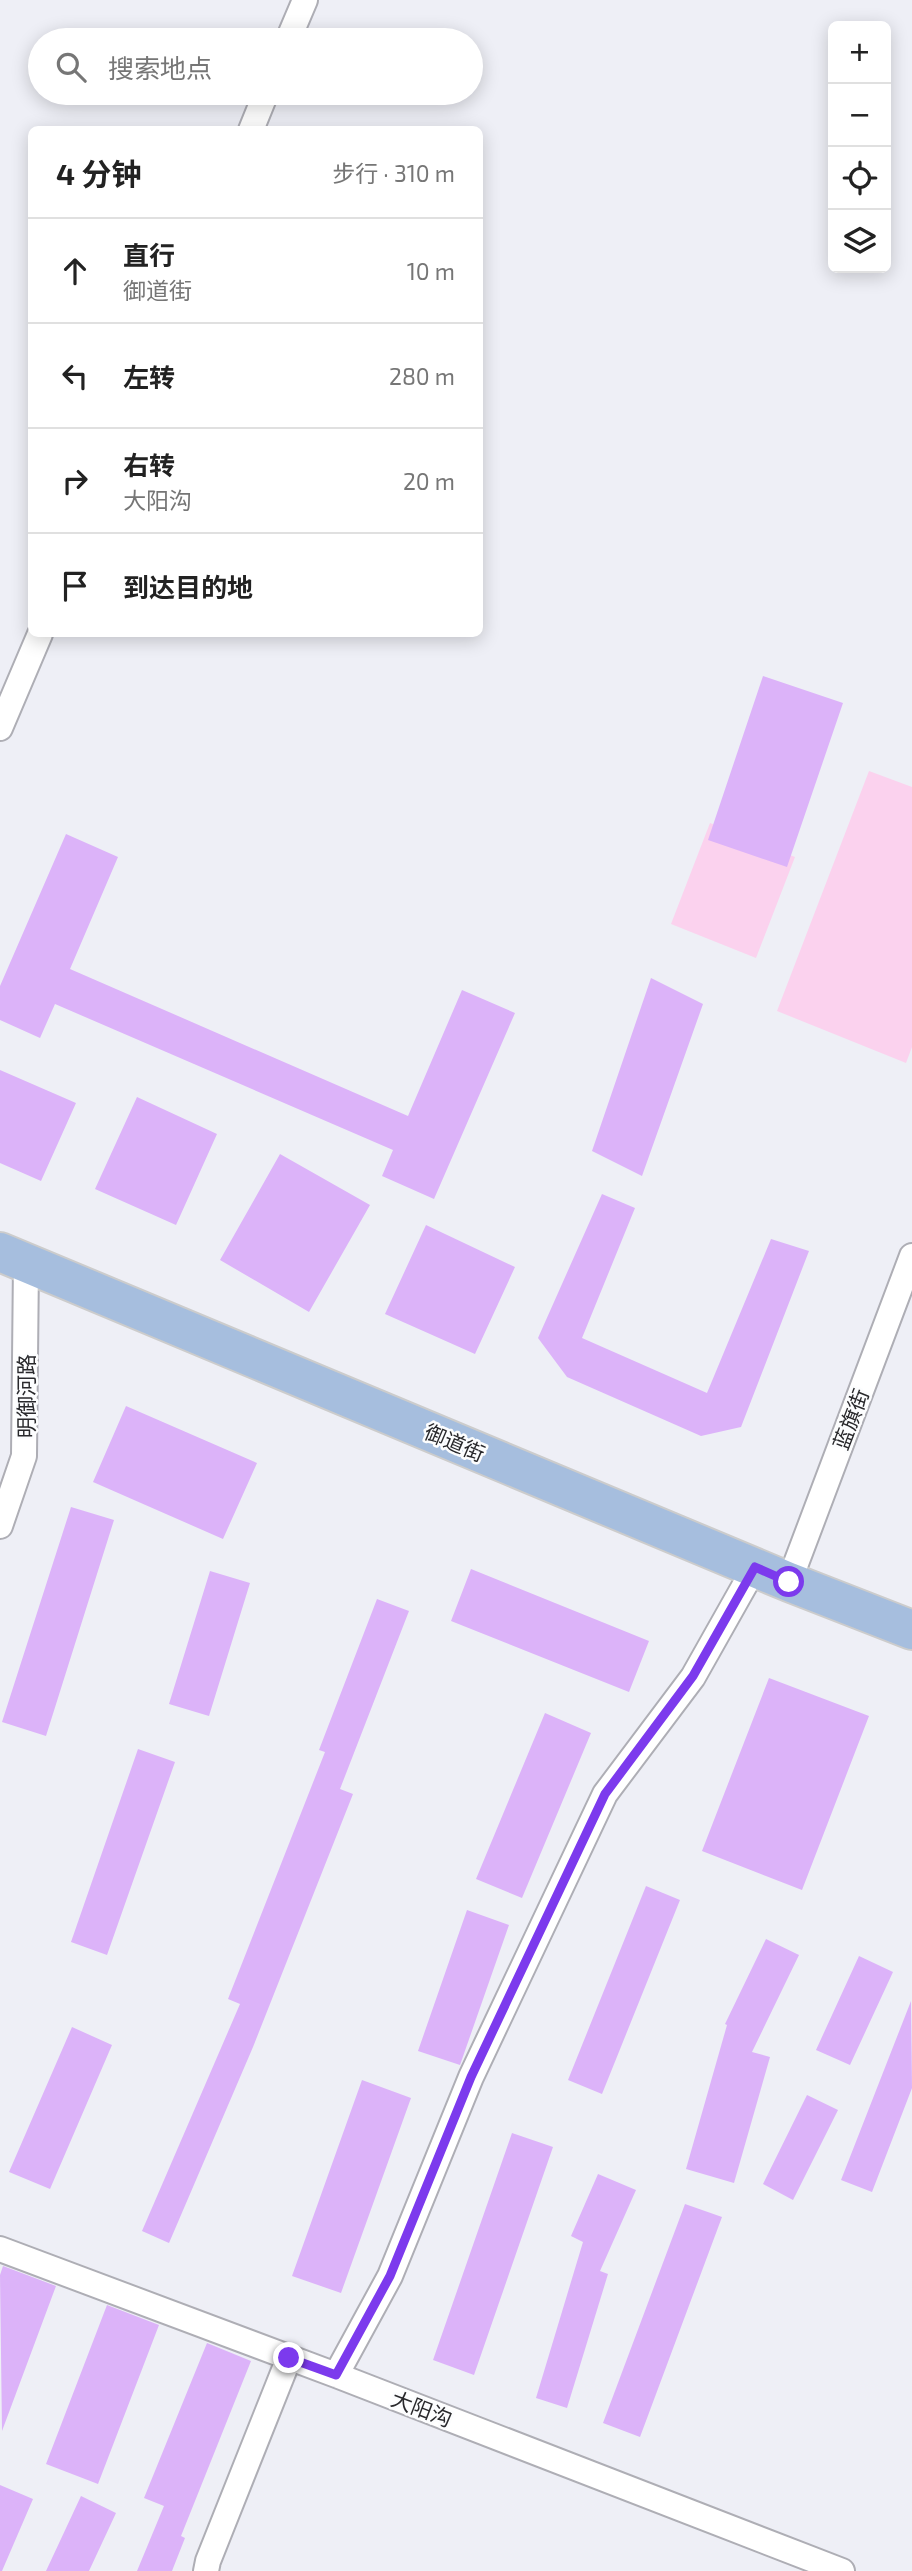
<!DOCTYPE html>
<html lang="zh">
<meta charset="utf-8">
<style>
:root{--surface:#fff;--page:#f2f2f2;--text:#222;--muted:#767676;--line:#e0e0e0}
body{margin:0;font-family:"Exo 2","Noto Sans SC",sans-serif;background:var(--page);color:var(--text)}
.controls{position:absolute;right:21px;top:21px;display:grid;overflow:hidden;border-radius:10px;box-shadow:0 4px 18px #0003}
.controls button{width:63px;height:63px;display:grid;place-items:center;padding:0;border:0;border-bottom:2px solid var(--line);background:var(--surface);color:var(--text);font:35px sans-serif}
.stop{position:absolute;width:21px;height:21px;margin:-16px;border:5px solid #7c3aed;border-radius:50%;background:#fff}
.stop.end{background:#7c3aed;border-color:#fff;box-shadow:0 2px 7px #0008}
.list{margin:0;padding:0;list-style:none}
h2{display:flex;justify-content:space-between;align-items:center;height:91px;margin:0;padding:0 28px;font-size:30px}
h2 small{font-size:23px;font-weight:400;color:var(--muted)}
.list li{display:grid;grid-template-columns:46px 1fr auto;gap:21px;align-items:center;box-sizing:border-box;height:105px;padding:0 28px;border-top:2px solid var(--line)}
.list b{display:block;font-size:26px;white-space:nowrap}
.list p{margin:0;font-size:23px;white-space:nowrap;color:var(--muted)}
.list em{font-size:23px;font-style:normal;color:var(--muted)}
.icon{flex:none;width:38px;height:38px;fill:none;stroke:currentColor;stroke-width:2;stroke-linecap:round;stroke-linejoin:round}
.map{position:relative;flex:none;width:912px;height:2571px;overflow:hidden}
.search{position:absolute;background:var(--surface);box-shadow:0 4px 18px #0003;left:28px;top:28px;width:455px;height:77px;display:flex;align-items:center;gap:18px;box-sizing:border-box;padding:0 24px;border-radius:38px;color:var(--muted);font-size:26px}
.panel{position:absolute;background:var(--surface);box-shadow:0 4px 18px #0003;left:28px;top:126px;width:455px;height:511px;border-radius:10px}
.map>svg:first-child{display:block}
.green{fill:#fbd2ee}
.building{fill:#dcb3f9}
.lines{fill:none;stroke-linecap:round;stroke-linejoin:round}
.street-casing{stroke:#aeaeb5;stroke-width:28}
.primary-casing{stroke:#ccc;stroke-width:42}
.street{stroke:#fff;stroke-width:24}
.primary{stroke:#a6bede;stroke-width:38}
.route{stroke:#7c3aed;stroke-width:9}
.labels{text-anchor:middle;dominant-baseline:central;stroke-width:5;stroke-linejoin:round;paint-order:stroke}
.street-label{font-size:21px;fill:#29292c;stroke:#fcfdfe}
</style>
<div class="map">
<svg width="912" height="2571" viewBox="0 0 912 2571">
<rect width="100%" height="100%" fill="#eeeff6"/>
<path class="green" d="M869 771 912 787V1047L906 1063 777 1011Z
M710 823 795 857 756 958 671 924Z"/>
<path class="building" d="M763 676 843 703 787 867 708 840Z
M66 834 118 857 70 969 408 1116 462 990 515 1013 434 1199 382 1176 393 1150 55 1004 40 1038 0 1020V986Z
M651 978 703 1004 642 1176 592 1151Z
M0 1070 76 1103 41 1181 0 1163Z
M137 1097 217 1134 176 1225 95 1189Z
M280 1154 370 1205 309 1312 220 1260Z
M602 1194 635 1208 582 1338 707 1393 771 1239 809 1251 741 1427 701 1436 567 1377 538 1338Z
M426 1225 515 1267 475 1354 385 1314Z
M126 1406 257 1463 223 1539 93 1482Z
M71 1507 114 1520 46 1736 2 1722Z
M471 1569 649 1641 629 1692 451 1621Z
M210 1571 250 1583 209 1716 169 1704Z
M377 1599 409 1611 340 1789 353 1794 253 2047 169 2243 142 2231 240 2004 228 1999 325 1752 319 1750Z
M769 1678 869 1716 802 1890 702 1851Z
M545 1713 591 1733 522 1898 476 1879Z
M138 1749 175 1762 107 1955 71 1942Z
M646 1886 680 1900 602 2094 568 2080Z
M467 1910 509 1925 460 2065 418 2051Z
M766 1939 799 1955 752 2052 770 2057 734 2183 686 2169 727 2025 725 2024Z
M859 1956 893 1972 850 2065 816 2050Z
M911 2001 912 2088 872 2192 841 2180Z
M72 2027 112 2045 50 2189 9 2172Z
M362 2080 411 2098 341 2293 292 2276Z
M807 2095 838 2110 793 2200 763 2184Z
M512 2133 553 2147 474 2375 433 2360Z
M598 2174 636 2190 600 2271 608 2274 567 2408 536 2398 583 2242 571 2236Z
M685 2204 722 2217 640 2437 603 2423Z
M3 2266 56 2286 2 2431 0 2275Z
M107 2305 159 2325 98 2484 46 2464Z
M207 2343 251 2361 181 2536 185 2538 172 2571H137L164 2506 144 2498Z
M0 2485 33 2499 2 2571H0Z
M81 2496 116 2513 89 2571H46Z"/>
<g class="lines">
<g class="street-casing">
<path id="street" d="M288 40 305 0
M251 130 266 93
M0 728 40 634
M0 1526 24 1456 26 1263
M789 1582 912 1256
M0 2249 336 2375 842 2571
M336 2375 390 2276 471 2077 605 1794 693 1677 755 1567
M206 2571 208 2561 289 2358"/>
</g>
<g class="primary-casing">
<path id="primary" d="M0 1252 789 1582 912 1630"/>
</g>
<use href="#street" class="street"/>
<use href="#primary" class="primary"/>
</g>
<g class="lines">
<path class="route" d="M289 2358 336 2375 390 2276 471 2077 605 1794 693 1676 755 1567 789 1582"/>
</g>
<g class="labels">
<g class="street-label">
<text transform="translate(25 1396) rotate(-90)">明御河路</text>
<text transform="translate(850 1419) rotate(-69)">蓝旗街</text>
<text transform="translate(455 1442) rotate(23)">御道街</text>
<text transform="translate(422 2408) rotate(21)">大阳沟</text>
</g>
</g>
</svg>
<div class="controls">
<button>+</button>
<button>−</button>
<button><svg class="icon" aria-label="locate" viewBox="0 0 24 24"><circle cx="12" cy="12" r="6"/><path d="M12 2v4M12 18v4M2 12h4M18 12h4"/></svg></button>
<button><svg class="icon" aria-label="layers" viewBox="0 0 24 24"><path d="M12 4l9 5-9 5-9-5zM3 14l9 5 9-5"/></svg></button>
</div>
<div class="stop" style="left:789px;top:1582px"></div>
<div class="stop end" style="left:289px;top:2358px"></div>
<div class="search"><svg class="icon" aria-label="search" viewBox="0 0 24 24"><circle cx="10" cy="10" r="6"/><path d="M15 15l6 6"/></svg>搜索地点</div>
<section class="panel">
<h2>4 分钟<small>步行 · 310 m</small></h2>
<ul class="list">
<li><svg class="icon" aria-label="ahead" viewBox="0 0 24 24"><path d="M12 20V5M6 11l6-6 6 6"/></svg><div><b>直行</b><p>御道街</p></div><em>10 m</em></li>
<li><svg class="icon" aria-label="left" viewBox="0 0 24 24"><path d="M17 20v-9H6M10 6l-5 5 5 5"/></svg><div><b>左转</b></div><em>280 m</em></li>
<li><svg class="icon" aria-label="right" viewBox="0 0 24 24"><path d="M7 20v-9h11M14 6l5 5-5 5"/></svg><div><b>右转</b><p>大阳沟</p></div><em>20 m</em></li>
<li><svg class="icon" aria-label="arrive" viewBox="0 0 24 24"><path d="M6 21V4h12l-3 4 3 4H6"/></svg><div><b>到达目的地</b></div></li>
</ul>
</section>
</div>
